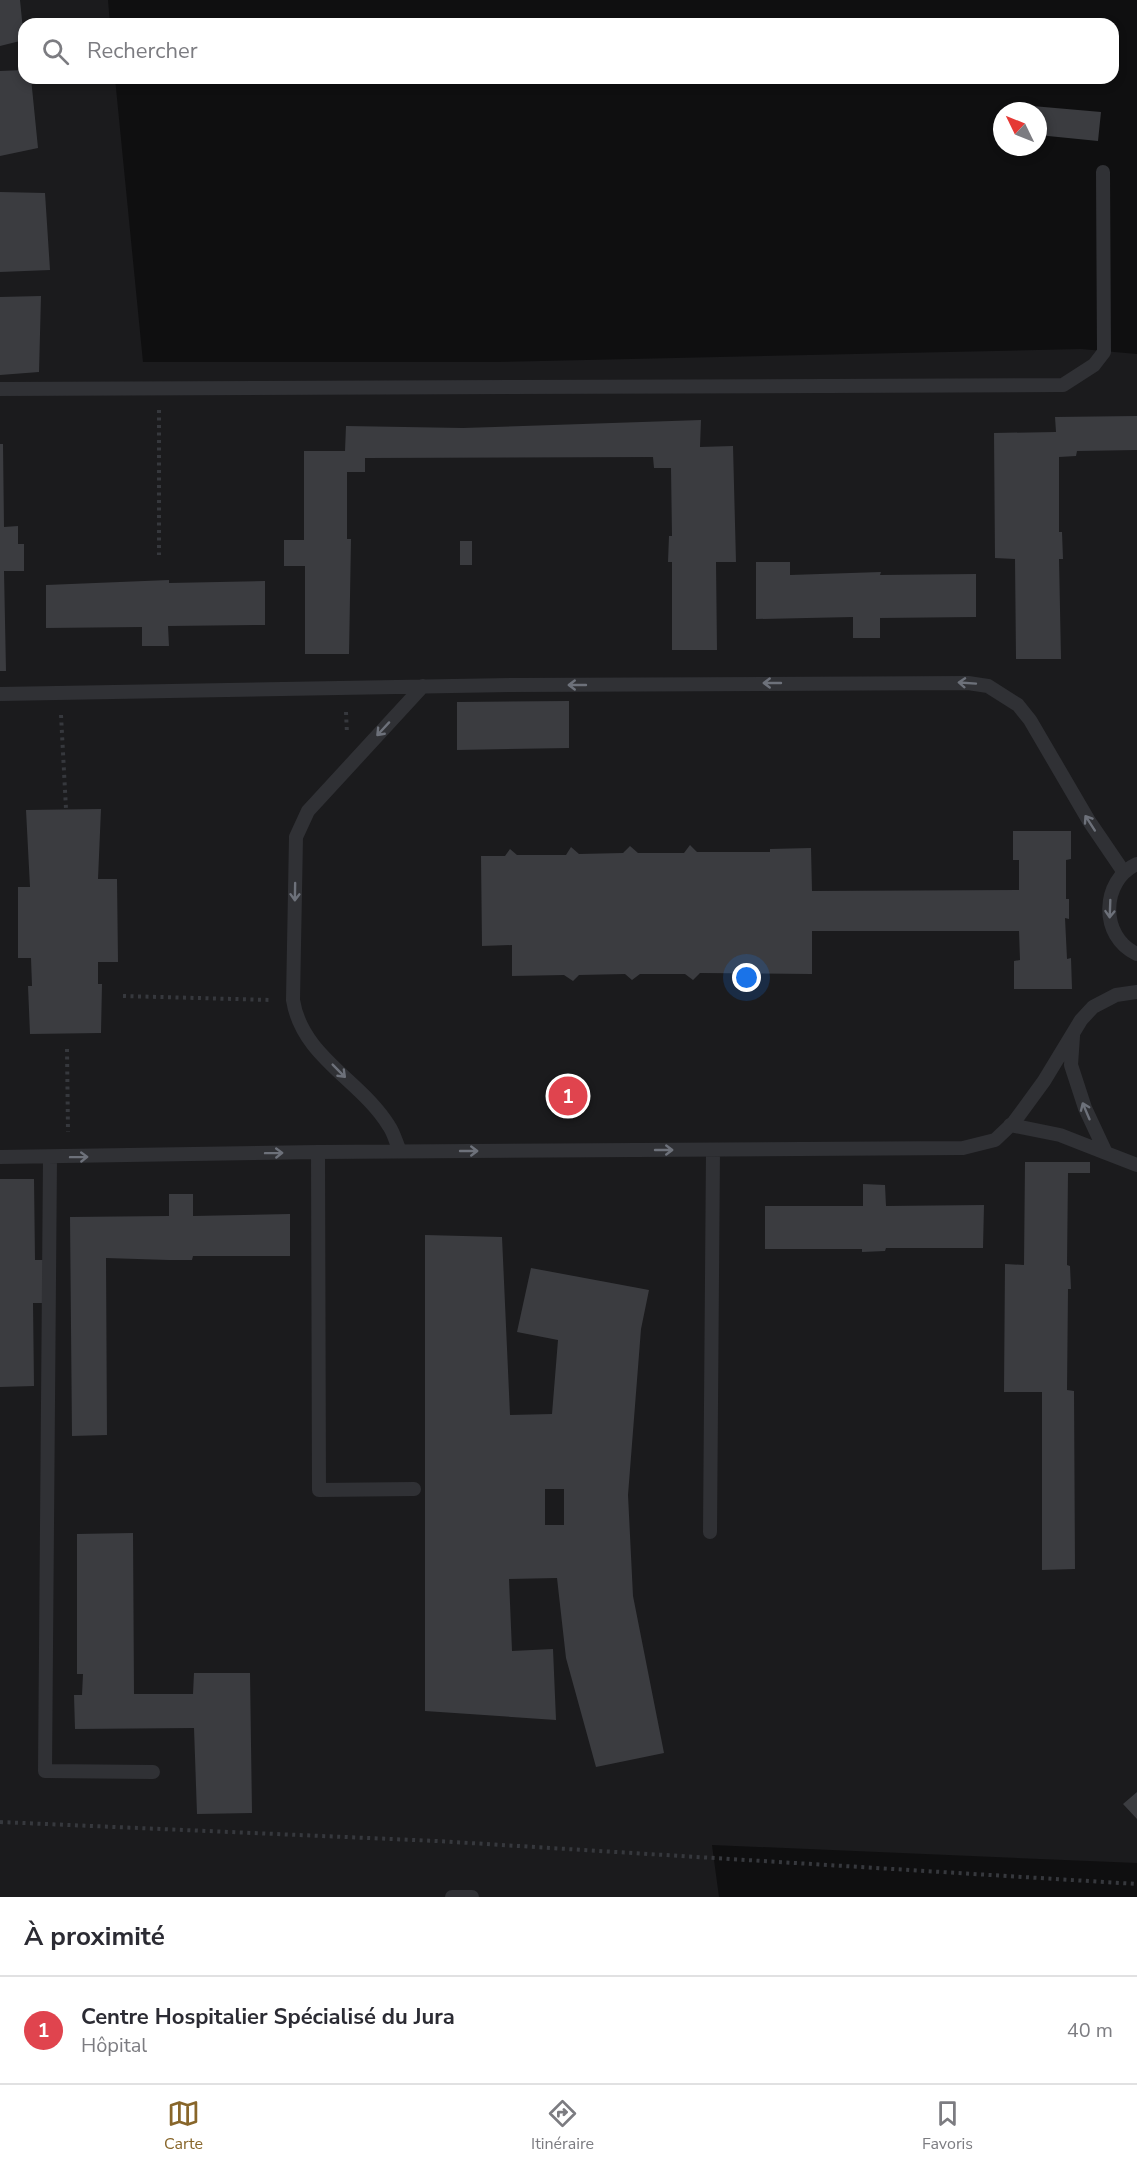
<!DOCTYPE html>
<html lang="fr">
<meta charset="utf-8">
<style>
:root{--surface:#fff;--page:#f7f7f7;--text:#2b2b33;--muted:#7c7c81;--line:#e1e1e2;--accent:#88662a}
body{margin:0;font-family:"Nunito Sans",sans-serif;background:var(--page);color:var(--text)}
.compass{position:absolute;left:993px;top:102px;width:54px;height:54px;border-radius:50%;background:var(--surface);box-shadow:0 3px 9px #0003;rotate:313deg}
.you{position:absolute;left:747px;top:978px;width:21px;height:21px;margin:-15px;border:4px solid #fff;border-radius:50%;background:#1a73e8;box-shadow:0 0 0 9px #1a73e833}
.badge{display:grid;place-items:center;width:39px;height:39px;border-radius:50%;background:var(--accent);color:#fff;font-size:20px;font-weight:700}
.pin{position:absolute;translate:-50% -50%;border:3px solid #fff;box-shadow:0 2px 6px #0006}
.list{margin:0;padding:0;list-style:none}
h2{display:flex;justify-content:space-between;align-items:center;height:78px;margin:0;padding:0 24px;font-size:26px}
h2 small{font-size:20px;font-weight:400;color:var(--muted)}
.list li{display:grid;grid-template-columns:39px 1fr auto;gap:18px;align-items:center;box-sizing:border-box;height:108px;padding:0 24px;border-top:2px solid var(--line)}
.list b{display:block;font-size:22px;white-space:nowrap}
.list p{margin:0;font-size:20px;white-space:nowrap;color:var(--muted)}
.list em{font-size:20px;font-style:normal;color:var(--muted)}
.icon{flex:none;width:33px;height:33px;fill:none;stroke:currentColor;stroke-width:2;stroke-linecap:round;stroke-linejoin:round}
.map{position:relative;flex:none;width:1137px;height:1897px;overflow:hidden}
.search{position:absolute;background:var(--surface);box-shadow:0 3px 9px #0003;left:18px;right:18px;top:18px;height:66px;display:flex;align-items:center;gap:15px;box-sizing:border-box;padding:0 21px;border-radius:18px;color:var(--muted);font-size:22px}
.sheet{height:186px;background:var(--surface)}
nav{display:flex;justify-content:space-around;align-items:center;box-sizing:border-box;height:84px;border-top:2px solid var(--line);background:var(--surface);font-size:16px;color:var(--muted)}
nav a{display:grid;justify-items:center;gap:3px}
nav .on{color:var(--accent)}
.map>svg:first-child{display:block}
.built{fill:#1b1b1d}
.building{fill:#3b3c40;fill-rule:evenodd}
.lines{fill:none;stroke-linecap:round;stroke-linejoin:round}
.path{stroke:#36383d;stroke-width:4;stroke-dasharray:3 4.5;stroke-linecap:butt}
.service{stroke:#303135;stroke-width:14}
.oneway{stroke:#6d717a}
</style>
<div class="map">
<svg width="1137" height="1897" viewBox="0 0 1137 1897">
<rect width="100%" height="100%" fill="#0f0f10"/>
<path class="built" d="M0 0H108L110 24H24V78H115L143 362H495L1081 349 1137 354V1863L712 1845 719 1897H0Z"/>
<path class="building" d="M0 0H20L24 40 0 46Z
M24 70V78H31L38 148 0 156V71Z
M1021 105 1101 112 1098 141 1038 135V111H1021Z
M0 192 45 193 50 270 0 272Z
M41 296 39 372 0 375V297Z
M1137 416V450L1077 451 1076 456 1059 457V532H1062L1063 559H1059L1061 659H1016L1015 559 995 558 994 433 1056 432 1055 417Z
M701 420 700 447 733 446 736 562H716L717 650H672V562H668L669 536H672L671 468H654L653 457 365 458V472H347V539H351L349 654H305V566H284V540H304V451H345L346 426 463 428Z
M0 444H3L4 527 18 526V544H24V571H4L6 671H0Z
M460 541H472V565H460Z
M756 562H790V575L881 572 880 575 976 574V617L880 618V638H853V617L756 619Z
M169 580V583L265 581V625L168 626 169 646H142V627L46 628V585Z
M569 701V748L457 750V702Z
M101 809 98 879H117L118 962H98V984H102L101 1033 30 1034 28 986H32L31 958H18V887H30L26 810Z
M1013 831H1071V859L1066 860V899H1069V919L1065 918 1067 959 1071 958 1072 989H1014V961L1020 960 1019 931H812V974L700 973 693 980 685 974H640L632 980 625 974 579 975 573 981 564 975 512 976V945L482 946 481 856H505L510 849 517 855H566L571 847 579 854 623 853 630 846 638 853H684L690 845 697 852H770V849L811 848 812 891 1019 890V860H1013Z
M1025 1162H1090V1173H1068L1067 1265 1070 1266 1071 1289H1068L1067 1390 1074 1391 1075 1569 1042 1570V1392H1004L1005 1264 1024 1265Z
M0 1179H34L35 1260H48L49 1303H33L34 1386 0 1387Z
M863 1184 885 1185 886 1206 984 1205 983 1248H886L885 1251 862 1252V1249H765V1206H863Z
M169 1194H193V1216L290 1214V1256H193L192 1260H169L106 1258 107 1435 72 1436 70 1217 169 1216Z
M425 1235 502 1237 510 1415 552 1414 558 1340 517 1332 531 1268 649 1290 641 1329 628 1495 633 1596 664 1753 596 1767 566 1658 557 1578 509 1579 512 1651 553 1649 556 1720 425 1711ZM545 1489H564V1525H545Z
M133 1533 134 1694H193L194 1673H250L252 1813 197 1814 194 1728 75 1729 74 1695H82L83 1674H77V1534Z
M1137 1792V1819L1123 1804Z"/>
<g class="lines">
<path class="path" d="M159 410V555
M346 712 347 734
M61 715 66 809
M123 996 271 1000
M67 1049 68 1132
M0 1822 437 1841 1137 1884"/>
<path class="service" d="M0 389 1063 385 1094 365 1104 352 1103 172
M0 694 515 685 968 683 988 686 1018 705 1030 720 1089 821 1123 871
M1137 864C1101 880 1099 937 1137 954
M1073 1036 1071 1065 1085 1108 1106 1153 1137 1165
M1010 1125 1060 1135 1106 1153
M400 1151C396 1143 394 1133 389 1126 361 1080 302 1057 293 1000L296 837 308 811 423 686
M318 1152 319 1490 414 1489
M0 1157 318 1152 963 1148 995 1140 1014 1122 1044 1081 1081 1020 1093 1007 1116 995 1137 992
M50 1157 45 1771 153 1772
M710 1532 713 1150
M452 1897H472"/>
</g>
<defs><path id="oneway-shaft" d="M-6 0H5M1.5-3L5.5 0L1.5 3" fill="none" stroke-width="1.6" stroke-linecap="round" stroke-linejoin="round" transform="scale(1.5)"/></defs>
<g class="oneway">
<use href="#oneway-shaft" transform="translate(772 683) rotate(180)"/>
<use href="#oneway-shaft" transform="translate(967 683) rotate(-176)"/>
<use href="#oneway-shaft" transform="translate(577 685) rotate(180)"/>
<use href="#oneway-shaft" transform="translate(383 729) rotate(133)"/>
<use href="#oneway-shaft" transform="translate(1090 823) rotate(-123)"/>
<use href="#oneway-shaft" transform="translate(295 892) rotate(91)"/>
<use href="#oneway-shaft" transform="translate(1110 909) rotate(92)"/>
<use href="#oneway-shaft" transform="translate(339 1071) rotate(45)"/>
<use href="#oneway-shaft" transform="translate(1086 1111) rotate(-113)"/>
<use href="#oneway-shaft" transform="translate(664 1150)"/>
<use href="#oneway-shaft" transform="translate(469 1151)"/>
<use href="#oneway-shaft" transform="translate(274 1153) rotate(-1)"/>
<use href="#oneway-shaft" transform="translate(79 1157) rotate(-1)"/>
</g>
</svg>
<svg class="compass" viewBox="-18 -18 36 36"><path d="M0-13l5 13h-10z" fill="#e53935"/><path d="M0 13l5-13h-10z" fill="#7c7c81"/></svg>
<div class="you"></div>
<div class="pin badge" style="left:568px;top:1096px;background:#e0444e">1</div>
<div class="search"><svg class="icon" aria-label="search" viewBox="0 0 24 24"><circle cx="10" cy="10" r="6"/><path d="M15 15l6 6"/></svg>Rechercher</div>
</div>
<section class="sheet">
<h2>À proximité<small></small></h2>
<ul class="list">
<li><span class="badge" style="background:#e0444e">1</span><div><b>Centre Hospitalier Spécialisé du Jura</b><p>Hôpital</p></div><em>40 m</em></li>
</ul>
</section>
<nav>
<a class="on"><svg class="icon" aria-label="map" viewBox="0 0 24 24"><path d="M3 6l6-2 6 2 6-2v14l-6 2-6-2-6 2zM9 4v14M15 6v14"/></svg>Carte</a>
<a><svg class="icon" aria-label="directions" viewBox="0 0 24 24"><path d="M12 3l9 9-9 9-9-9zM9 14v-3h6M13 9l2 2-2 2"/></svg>Itinéraire</a>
<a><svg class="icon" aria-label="saved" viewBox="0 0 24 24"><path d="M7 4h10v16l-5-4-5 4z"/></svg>Favoris</a>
</nav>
